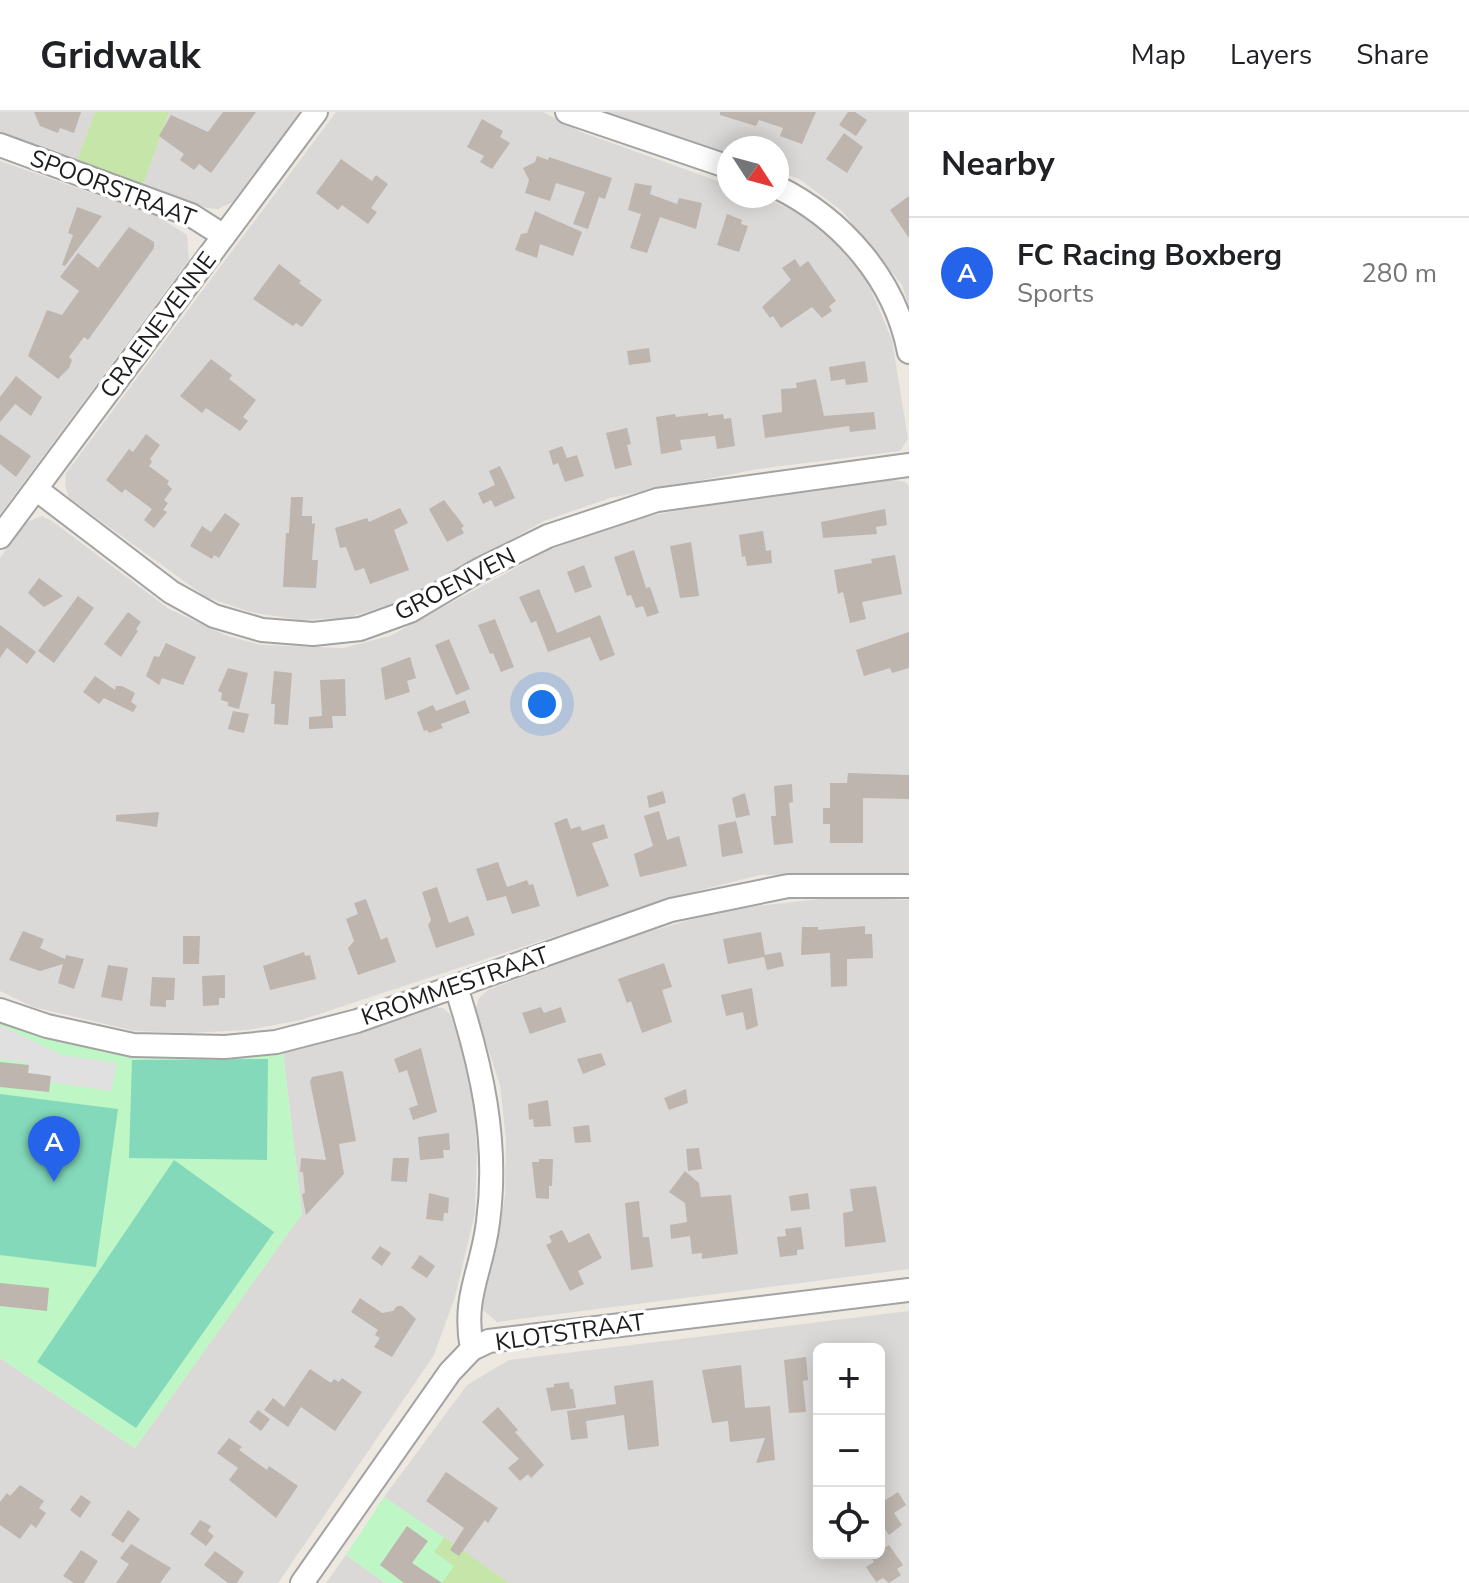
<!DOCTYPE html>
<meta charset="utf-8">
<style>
:root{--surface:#fff;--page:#f2f2f2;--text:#202124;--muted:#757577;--line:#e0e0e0;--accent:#2563eb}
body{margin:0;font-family:"Nunito Sans",sans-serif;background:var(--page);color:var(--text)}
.controls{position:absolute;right:24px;bottom:24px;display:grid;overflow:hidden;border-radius:12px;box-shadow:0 4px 20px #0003}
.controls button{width:72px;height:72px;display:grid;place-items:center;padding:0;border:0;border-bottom:2px solid var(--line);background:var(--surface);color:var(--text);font:40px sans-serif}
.compass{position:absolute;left:717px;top:24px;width:72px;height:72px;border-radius:50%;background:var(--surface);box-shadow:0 4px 20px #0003;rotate:126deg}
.you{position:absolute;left:542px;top:592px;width:28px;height:28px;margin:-20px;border:6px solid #fff;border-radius:50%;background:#1a73e8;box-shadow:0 0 0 12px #1a73e833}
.badge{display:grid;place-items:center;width:52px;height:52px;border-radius:50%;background:var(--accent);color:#fff;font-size:26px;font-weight:700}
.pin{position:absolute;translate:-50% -66px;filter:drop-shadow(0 2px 4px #0008)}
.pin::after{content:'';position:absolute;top:42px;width:28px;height:24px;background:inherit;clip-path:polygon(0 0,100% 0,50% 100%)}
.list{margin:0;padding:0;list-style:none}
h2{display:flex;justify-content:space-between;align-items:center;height:104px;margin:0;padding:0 32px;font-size:34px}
h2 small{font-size:26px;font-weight:400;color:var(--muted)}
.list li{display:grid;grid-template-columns:52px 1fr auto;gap:24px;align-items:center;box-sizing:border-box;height:112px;padding:0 32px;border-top:2px solid var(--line)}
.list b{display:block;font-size:30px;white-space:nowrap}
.list p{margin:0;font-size:26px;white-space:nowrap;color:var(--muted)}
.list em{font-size:26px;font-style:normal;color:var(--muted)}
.icon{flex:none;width:44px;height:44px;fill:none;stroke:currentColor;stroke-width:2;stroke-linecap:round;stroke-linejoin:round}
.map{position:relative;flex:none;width:909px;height:1471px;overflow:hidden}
header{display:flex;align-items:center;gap:48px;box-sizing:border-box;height:112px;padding:0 40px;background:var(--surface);border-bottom:2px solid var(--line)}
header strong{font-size:38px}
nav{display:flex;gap:44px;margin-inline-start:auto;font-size:28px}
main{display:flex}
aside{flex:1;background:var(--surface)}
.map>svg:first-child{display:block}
.residential{fill:#dad9d8;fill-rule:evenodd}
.grass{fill:#c5e5a9}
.park{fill:#bff6c5}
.pitch{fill:#83d9ba}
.parking{fill:#e0e0e0}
.building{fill:#bdb5ae}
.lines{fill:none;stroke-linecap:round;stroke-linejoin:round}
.minor-casing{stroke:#a3a3a3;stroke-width:26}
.minor{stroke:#fff;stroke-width:22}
.labels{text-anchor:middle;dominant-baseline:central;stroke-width:7;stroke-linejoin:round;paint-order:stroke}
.street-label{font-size:24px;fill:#1c1c1c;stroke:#fff}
</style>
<header>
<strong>Gridwalk</strong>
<nav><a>Map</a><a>Layers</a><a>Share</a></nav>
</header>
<main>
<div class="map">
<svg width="909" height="1471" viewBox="0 0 909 1471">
<rect width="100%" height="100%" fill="#ede9e1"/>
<path class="residential" d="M0 0H95L77 48 0 20Z
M169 0H300L233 90 218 97 207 96 143 73Z
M336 0H543L581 20 729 73V84H761L803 103 837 130 866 166 892 228 908 327 900 339 758 357 610 386 544 409 399 490 347 506 300 508 250 500 206 485 69 386 65 373 66 361Z
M607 0H909V195L902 173 842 99 799 67 777 59V36H729V42Z
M0 49 157 104 187 123 189 148 0 402Z
M894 368 905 370 909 374V761L760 763 677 784 301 908 248 918 190 921 135 919 33 895 0 879V446L27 410 42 404 52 409 169 497 227 524 261 533 343 536 390 524 547 439 589 422 640 406 711 392Z
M838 785 909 788V1157L497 1210 482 1197 479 1187 496 1136 505 1084 506 1029 500 973 475 898 479 886 488 878 627 826 693 807 739 796Z
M434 895 443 896 450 902 472 969 477 1040 475 1101 455 1185 434 1243 278 1471H0V1246L135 1336 302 1102 283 940 356 922Z
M909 1199V1471H509L384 1385 467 1273 509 1248ZM819 1237H879V1441H819Z
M346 1443 385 1471H326Z"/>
<path class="grass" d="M95 0H169L143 73 77 48Z
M444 1425 509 1471H442L434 1440Z"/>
<path class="park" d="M0 909C48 928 127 948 179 947 214 947 249 943 283 940L302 1102 135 1336 0 1246Z
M384 1385 444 1425 434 1440 454 1454 442 1471H385L346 1443Z"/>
<path class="pitch" d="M268 947 267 1048 129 1046 132 948Z
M0 982 118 997 96 1155 0 1143Z
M174 1048 274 1120 136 1316 37 1250Z"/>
<path class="parking" d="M0 913 62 943 117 951 111 979 28 967 29 951 0 947Z"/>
<path class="building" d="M34 0H81L74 21 60 16 58 21 40 14Z
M223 0H256L211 61 199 52 194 58 180 48 184 42 159 24 171 3 208 20Z
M720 0H816L802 32 780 24 783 16 759 8 756 14 720 3Z
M848 0H855L867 8 856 24 839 13Z
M482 7 503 19 500 25 510 31 492 57 480 50 484 44 467 35Z
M844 21 863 35 847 61 826 47Z
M537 44 548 48 549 45 612 66 605 87 599 85 588 117 573 112 585 80 556 71 550 89 525 81 529 68 523 56 535 50Z
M341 47 372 69 376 63 388 72 371 96 377 100 368 112 342 93 338 98 316 81Z
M635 71 652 74 650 82 677 92 679 86 702 91 696 117 660 105 647 141 630 136 641 102 628 98Z
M909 84V126L890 98Z
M77 95 102 104 65 154 62 153 73 123 68 121Z
M535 99 582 120 573 144 540 132 537 146 515 138 521 122 527 121Z
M727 102 742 108 741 112 748 114 739 140 717 133Z
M129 115 154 130V136L88 228 84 225 69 245 72 248 69 256 58 267 28 244 47 198 62 203 79 179 60 165 78 141 98 156Z
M795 147 800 155 808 149 836 189 829 194 832 199 822 206 812 195 781 216 773 204 770 206 762 195 791 168 782 156Z
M279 152 301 169 299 171 322 188 302 215 296 211 293 214 253 187Z
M649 236 651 250 629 253 627 239Z
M211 247 232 263 229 267 256 288 243 305 248 309 240 319 206 296 202 301 180 284Z
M865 249 868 270 846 273 845 267 831 269 829 255Z
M16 264 42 285 31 304 15 292 0 310V285Z
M816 267 824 304 874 300 876 317 850 320 849 314 765 326 762 303 782 300 781 277 797 276 796 271Z
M708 301V304L723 302 724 307 731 306 735 334 717 337 715 324 680 328 682 338 661 342 656 305 675 302 676 305Z
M627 316 631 332 627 333 632 353 615 357 606 321Z
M0 322 31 344 16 365 0 352Z
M146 322 160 333 150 347 152 350 149 354 169 369 167 372 172 377 164 388 168 391 163 398 167 400 154 416 144 408 152 397 125 377 122 381 106 368 129 337 133 340Z
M562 334 567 346 577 343 584 364 565 370 558 351 553 353 549 339Z
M500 354 515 386 495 395 491 388 483 392 478 381 495 373 489 359Z
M291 385H303L302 404H312V412L315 411 312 448H318L316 476 283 475 286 421H289Z
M444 388 464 414 461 416 464 421 447 430 429 397Z
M400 396 408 411 394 418 409 458 370 472 364 456 355 459 346 435 340 436 335 416 367 406 369 410Z
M885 397 887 413 876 415 877 422 823 426 821 410Z
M225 401 240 412 219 446 214 443 212 447 190 434 202 414 211 420Z
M763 419 766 439 771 438 772 451 747 454 745 444 742 445 739 423Z
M691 430 699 484 680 486 670 434Z
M634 438 646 476 650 475 659 501 647 505 643 494 636 496 631 483 627 484 614 445Z
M895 443 902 482 862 490 866 507 850 511 843 480 838 482 834 458 872 451 871 447Z
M584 453 592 475 575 481 567 460Z
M39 466 63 484 44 495 28 481Z
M539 477 557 521 600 503 615 543 600 549 590 525 548 540 536 509 531 511 519 485Z
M78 484 94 496 54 551 38 539Z
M128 500 141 510 136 517 138 519 121 545 104 532Z
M495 507 514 555 501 560 493 541 490 542 478 513Z
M0 513 36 540 27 552 7 536 0 546Z
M909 520V556L892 561 890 556 864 564 856 538Z
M449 527 470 577 456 583 435 533Z
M166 531 196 545 183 573 162 566 159 573 146 564 154 544 159 545Z
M410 545 416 566 407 569 410 580 385 588 381 556Z
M228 556 248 561 239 597 228 594V590L221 588 222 581 218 579Z
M274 559 292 561 288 613 274 612 275 592H271Z
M95 564 115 578 116 574H122L135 581 131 590 137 594 133 600 104 586 99 592 83 580Z
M345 567 346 604H332L333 616 309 617V605L322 604 320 568Z
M465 588 470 601 441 612 443 616 429 621 427 618 424 619 417 600 433 593 436 599Z
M233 599 249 602 244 621 228 617Z
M848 661 909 663V687L863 686V731H830V712H823V696H830V671H847Z
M792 672 793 690 789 691 793 731 774 733 771 704H776L774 674Z
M663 679 666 691 649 696 647 684Z
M745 681 750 703 736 706 732 686Z
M659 699 667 728 679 724 687 754 640 765 634 742 653 734 644 704Z
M159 700 157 715 116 709V703Z
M567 706 571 717 580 714 582 719 604 712 608 726 592 731 609 774 577 785 554 711Z
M736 709 743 741 722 745 718 713Z
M498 750 507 775 527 768 529 773 533 772 540 794 512 802 506 784 487 789 476 757Z
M437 775 449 811 468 804 475 823 436 836 428 813 431 808 422 780Z
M366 787 381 828 387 825 396 850 358 863 348 836 354 829 346 807 358 802 354 791Z
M865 814V822H872L873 846 847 847V874L831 875 830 841 801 843 802 815H818V818Z
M23 819 44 827 40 836 65 847 66 843 84 847 74 877 58 871 63 852 40 859 9 848Z
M761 820 765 843 781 840 784 854 767 858 764 845 728 852 723 827Z
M183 824H200L199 852H183Z
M304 840 305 844 310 843 316 867 270 878 263 854Z
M664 851 672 875 662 878 672 910 642 921 631 889 627 891 618 867Z
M108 853 128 856 122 889 101 885Z
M225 863V886H219V893L203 894 202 864Z
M152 865 175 866 174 888H166V895L150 894Z
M752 876 758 914 746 918 743 900 726 904 721 883Z
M541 895 544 901 561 895 566 910 530 922 522 901Z
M421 936 437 1000 413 1008 409 996 418 993 407 958 399 961 394 947Z
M601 941 606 953 583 962 577 947Z
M0 950 29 953 28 961 51 964 49 980 0 975Z
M341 959 343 960 356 1029 339 1032 344 1062 306 1103 302 1082 305 1081 303 1060H300L301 1046 326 1048 310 970 312 965Z
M686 977 688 991 669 998 664 986Z
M548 988 551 1014 534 1015 533 1007 529 1008 528 992Z
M589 1013 591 1030 575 1031 573 1015Z
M449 1021 450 1038H443L444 1046 420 1048 418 1025Z
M699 1036 702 1057 688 1059 686 1037Z
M393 1046H409L407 1070 391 1069Z
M539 1047H553L552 1074H549V1087L536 1086 532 1050H539Z
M685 1059 699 1071 701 1085 731 1083 738 1142 702 1147V1141L692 1142 690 1124 671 1127 670 1113 687 1110 685 1091 669 1080Z
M876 1074 886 1130 845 1135 843 1101 853 1099 850 1077Z
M429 1081 449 1086 448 1101H444L443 1109 426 1107Z
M808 1081 810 1097 791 1099 789 1084Z
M639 1089 643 1125H649L653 1155 631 1158 625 1091Z
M801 1115 804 1137 797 1138V1143L780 1145 777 1125 786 1124 785 1117Z
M562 1118 569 1131 589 1121 602 1146 578 1159 584 1172 570 1179 546 1133 552 1130 549 1124Z
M380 1134 391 1141 382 1154 371 1146Z
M420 1143 435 1154 427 1166 411 1156Z
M0 1171 49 1176 47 1199 0 1194Z
M360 1186 382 1201 393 1199 397 1194H402L416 1207 392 1245 374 1235 380 1226 375 1223 378 1218 351 1200Z
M806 1245 808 1268 803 1269 806 1300 789 1301 784 1248Z
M741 1253 745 1296 770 1294 775 1348 756 1351 765 1326 730 1330 728 1309 712 1311 702 1258Z
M310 1257 331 1271 334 1267 339 1270 342 1266 362 1280 335 1319 301 1295 288 1315 264 1298 273 1286 284 1295Z
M653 1268 659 1334 628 1338 624 1303 586 1309 588 1326 571 1328 567 1299 616 1292 614 1274Z
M569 1270 570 1277H573L576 1296 551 1299 546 1276 554 1275V1272Z
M498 1295 518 1318 515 1320 544 1353 531 1366 528 1362 520 1369 508 1356 519 1347 482 1310Z
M258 1298 270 1307 261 1319 249 1310Z
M229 1326 242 1335 239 1338 267 1358 269 1354 298 1374 276 1406 229 1368 238 1356 217 1341Z
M446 1360 498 1396 488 1411 485 1408 459 1444 450 1438 464 1416 426 1389Z
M20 1373 44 1389 39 1396 46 1401 36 1416 31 1412 20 1427 0 1413V1390L7 1381 10 1384Z
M898 1380 906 1393 894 1401 902 1413 889 1423 879 1409V1392Z
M81 1383 91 1390 80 1406 70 1398Z
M128 1398 140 1407 123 1431 111 1423Z
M200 1408 211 1414 208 1419 214 1424 206 1434 190 1422Z
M407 1414 428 1429 412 1451 442 1471H404L380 1453Z
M131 1432 171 1456 160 1471H116L129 1452 120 1446Z
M889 1433 903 1453 897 1457 901 1463 889 1471 883 1466 876 1470 866 1455 874 1450 871 1445Z
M81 1438 98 1449 84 1471H74L63 1464Z
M215 1439 244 1460 237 1471H228L204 1453Z"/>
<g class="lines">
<g class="minor-casing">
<path id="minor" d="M567 0 729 55
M0 33 191 103 224 124
M777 75C842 107 895 167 909 240
M36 377 171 480 214 504 262 518 313 522 360 517 410 499 479 458 548 424 657 388 909 353
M0 425 316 0
M456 875C481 952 499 1028 488 1110 482 1160 462 1184 472 1237
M0 898 47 914 133 933 225 935 276 930 357 909 671 798 788 774H909
M302 1471 450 1260 472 1237 489 1229 909 1178"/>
</g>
<use href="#minor" class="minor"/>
</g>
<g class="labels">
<g class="street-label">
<text transform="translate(113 76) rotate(21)">SPOORSTRAAT</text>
<text transform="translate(158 213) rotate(-53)">CRAENEVENNE</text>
<text transform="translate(455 472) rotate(-27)">GROENVEN</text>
<text transform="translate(455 874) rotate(-19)">KROMMESTRAAT</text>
<text transform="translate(570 1220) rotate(-8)">KLOTSTRAAT</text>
</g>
</g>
</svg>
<div class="controls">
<button>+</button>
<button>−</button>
<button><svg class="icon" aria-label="locate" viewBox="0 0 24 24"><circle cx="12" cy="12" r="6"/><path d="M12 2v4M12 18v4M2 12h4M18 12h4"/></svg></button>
</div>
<svg class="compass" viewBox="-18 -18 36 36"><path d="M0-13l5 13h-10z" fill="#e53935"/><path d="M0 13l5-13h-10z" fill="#757577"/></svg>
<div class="you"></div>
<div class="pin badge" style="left:54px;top:1070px">A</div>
</div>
<aside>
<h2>Nearby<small></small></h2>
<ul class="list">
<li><span class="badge">A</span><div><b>FC Racing Boxberg</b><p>Sports</p></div><em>280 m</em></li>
</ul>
</aside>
</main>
